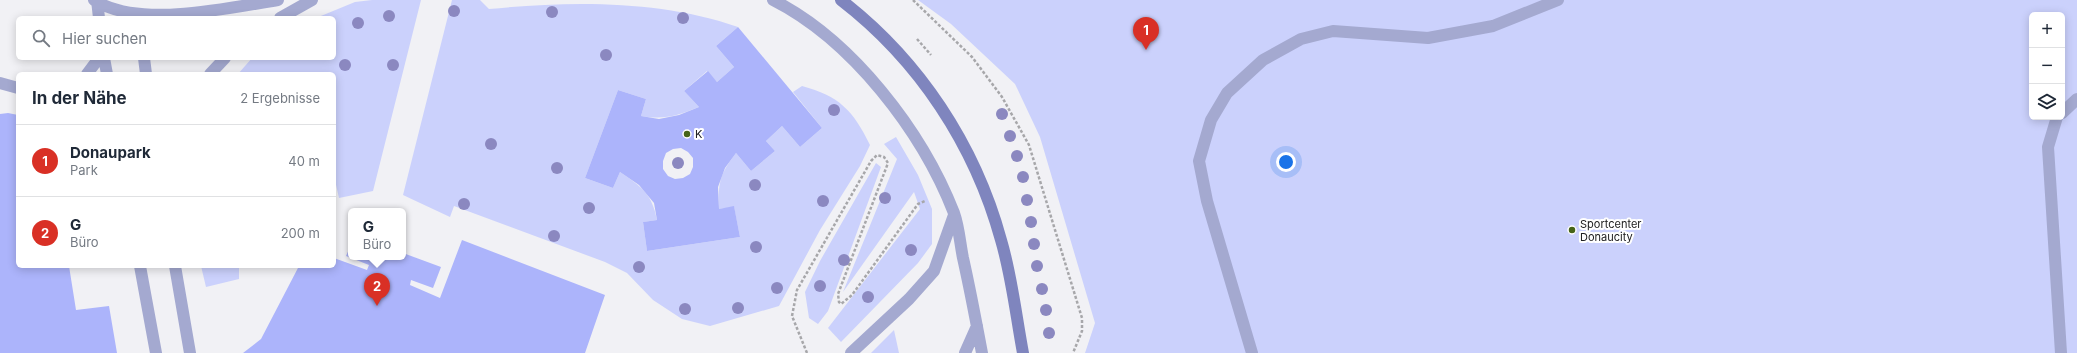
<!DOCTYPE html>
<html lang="de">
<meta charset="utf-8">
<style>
:root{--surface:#fff;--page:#f6f6f7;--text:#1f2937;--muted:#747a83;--line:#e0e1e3;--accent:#d93025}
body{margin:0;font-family:Inter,sans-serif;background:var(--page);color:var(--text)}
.controls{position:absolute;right:12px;top:12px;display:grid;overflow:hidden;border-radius:6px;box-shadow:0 2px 10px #0003}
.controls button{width:36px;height:36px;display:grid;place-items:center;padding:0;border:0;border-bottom:1px solid var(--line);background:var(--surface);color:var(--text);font:20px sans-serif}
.you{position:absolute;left:1286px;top:162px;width:14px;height:14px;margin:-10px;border:3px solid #fff;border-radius:50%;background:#1a73e8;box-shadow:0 0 0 6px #1a73e833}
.badge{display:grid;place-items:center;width:26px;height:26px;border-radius:50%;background:var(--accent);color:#fff;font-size:13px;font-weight:700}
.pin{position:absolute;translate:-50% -33px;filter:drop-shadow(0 1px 2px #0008)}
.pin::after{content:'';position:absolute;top:21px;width:14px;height:12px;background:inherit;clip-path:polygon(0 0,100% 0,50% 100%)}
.popup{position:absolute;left:348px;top:208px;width:58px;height:52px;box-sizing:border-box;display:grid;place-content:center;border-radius:6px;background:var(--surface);filter:drop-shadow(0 1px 3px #0005);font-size:13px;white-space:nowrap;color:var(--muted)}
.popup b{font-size:15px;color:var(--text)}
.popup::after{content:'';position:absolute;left:50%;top:100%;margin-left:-8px;border:8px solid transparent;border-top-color:var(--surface)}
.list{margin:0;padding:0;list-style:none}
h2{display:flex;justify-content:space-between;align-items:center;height:52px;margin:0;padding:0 16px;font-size:17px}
h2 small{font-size:13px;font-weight:400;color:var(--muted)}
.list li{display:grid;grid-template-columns:26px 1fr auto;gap:12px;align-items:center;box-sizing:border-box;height:72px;padding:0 16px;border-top:1px solid var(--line)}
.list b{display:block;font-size:15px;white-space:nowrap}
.list p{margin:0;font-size:13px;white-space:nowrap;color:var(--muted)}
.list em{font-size:13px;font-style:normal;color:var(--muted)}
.icon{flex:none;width:22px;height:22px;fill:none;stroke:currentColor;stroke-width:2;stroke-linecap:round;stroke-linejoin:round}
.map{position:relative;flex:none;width:2077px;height:353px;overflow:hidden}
.search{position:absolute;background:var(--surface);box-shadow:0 2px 10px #0003;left:16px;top:16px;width:320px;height:44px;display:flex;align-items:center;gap:10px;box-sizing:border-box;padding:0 14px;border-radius:6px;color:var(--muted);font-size:15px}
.panel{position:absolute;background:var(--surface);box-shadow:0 2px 10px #0003;left:16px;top:72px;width:320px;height:196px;border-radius:6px}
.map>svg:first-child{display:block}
.green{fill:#cbd1fc;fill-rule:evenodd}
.building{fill:#acb4fb;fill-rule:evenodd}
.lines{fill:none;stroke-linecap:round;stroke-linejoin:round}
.path{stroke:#a7a7aa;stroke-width:2.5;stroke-dasharray:3 2;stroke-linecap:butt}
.service{stroke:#a4a9d0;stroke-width:12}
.secondary{stroke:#7f85be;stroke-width:12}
.tree{fill:#8b88c0}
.poi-dot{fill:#466418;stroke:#fff;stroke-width:1.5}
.labels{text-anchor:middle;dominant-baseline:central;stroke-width:4;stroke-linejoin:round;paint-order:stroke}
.poi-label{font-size:11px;fill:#202021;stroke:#fff;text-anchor:start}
</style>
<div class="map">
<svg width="2077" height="353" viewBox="0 0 2077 353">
<rect width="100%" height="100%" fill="#f1f1f5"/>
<path class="green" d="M372 0H421L373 191 339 198 334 176V74H238L252 58H334V18H316L355 2Z
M452 0H480L489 9C572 1 660 0 738 27L716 46 734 67 717 82 707 71 684 91 699 107C676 116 665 120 641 116L646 99 618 90 585 178 613 188 620 172C642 187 652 194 657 220L643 222 647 251 740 237 734 207 719 209C718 182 720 174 736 153L751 171 775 151 766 141 782 126 800 147 822 128 793 92 802 86C839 96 853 110 870 145L860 166 820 230 779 306 710 326 682 319 653 300 627 273 605 262 454 206 450 217 403 195Z
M918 0H2077V353H1085L1095 323 1040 137 1015 84 951 24ZM2032 15H2062V117H2032Z
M896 137 918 175 932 209V244L918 263 841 342 828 328 920 209 914 192 843 292 897 159 884 144Z
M876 163 881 167 828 311 818 324 809 318 805 292 820 261Z
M201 266H239V279L206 287Z
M894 330 899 353H871Z"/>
<path class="building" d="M738 27 822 128 800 147 782 126 766 141 775 151 751 171 736 153 725 168 718 187 719 209 734 206 740 237 647 251 643 222 657 220 654 203 639 185 620 172 613 188 585 178 618 90 646 99 641 116 659 119 679 115 699 107 684 91 708 71 717 82 734 67 716 46ZM681 148 688 152 693 158V167L690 174 683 178 675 179 668 176 663 169V161L666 153 673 149Z
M163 58H183L180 60H166Z
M8 113 18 115V266H69L76 310 109 306 117 353H0V114Z
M462 240 605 295 585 353H243L261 339 299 266H334V258L367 270 369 265 346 256 351 245V257H403V253L441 267 433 288 411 280 410 285 440 298Z"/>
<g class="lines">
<path class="path" d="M913 0 972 57 1002 97 1029 145 1082 318V331L1073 353
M917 39 931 55
M807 353 792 316 797 290 871 161 877 155 884 157 888 163 838 294 839 302 841 304 852 295 918 204 925 201"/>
<path class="service" d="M94 0C139 29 227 8 278 0
M97 0 99 18
M773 0C852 40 922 131 954 213 959 227 960 243 963 258 970 289 976 321 982 353
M280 18 312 0
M104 58 107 74
M144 58 146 74
M87 74 99 58
M210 74 225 58
M0 83 18 88
M2062 113 2077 99
M2057 117 2048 147 2061 353
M140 266 156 353
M175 266 190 353
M851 353 909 299 934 271 954 215
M965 353 977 326
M1252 353 1207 201 1199 161 1211 120 1227 93 1263 60 1301 39 1333 31 1428 38 1493 26 1558 0"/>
<path class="secondary" d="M841 0C919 60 975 145 1001 240 1012 277 1016 316 1023 353"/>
</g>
<g class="tree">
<circle cx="454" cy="11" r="6"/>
<circle cx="552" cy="12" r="6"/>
<circle cx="389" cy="16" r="6"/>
<circle cx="683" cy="18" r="6"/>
<circle cx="358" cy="23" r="6"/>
<circle cx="606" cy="55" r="6"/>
<circle cx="345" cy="65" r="6"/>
<circle cx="393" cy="65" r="6"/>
<circle cx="834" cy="110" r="6"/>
<circle cx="1002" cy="114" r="6"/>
<circle cx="1010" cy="136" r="6"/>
<circle cx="491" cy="144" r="6"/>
<circle cx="1017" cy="156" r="6"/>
<circle cx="678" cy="163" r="6"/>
<circle cx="557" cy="168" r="6"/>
<circle cx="1023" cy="177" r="6"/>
<circle cx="755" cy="185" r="6"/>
<circle cx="885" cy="198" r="6"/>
<circle cx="1027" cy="200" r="6"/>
<circle cx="823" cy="201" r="6"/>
<circle cx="464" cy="204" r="6"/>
<circle cx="589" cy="208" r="6"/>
<circle cx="1031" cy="222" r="6"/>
<circle cx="554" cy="236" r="6"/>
<circle cx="1034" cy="244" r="6"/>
<circle cx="756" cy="247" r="6"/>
<circle cx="911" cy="250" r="6"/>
<circle cx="844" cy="260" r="6"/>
<circle cx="1037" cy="266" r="6"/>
<circle cx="639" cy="267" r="6"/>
<circle cx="820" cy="286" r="6"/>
<circle cx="777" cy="288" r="6"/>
<circle cx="1042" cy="289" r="6"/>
<circle cx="868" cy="297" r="6"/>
<circle cx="738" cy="308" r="6"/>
<circle cx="685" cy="309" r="6"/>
<circle cx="1046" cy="310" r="6"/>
<circle cx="1049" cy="333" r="6"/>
</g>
<g class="poi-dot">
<circle cx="687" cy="134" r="4"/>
<circle cx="1572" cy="230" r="4"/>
</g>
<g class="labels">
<g class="poi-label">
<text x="695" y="134">K</text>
<text x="1580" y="224">Sportcenter<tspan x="1580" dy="13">Donaucity</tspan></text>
</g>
</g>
</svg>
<div class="controls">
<button>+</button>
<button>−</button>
<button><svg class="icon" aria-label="layers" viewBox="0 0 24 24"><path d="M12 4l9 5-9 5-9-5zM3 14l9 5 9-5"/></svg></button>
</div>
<div class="you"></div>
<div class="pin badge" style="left:1146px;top:50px">1</div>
<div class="pin badge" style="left:377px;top:306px">2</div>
<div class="popup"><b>G</b>Büro</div>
<div class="search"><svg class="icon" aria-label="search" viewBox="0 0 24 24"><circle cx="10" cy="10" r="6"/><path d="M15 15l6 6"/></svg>Hier suchen</div>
<section class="panel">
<h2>In der Nähe<small>2 Ergebnisse</small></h2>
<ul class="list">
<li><span class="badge">1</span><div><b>Donaupark</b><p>Park</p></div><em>40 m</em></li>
<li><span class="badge">2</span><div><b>G</b><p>Büro</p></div><em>200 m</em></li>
</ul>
</section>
</div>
